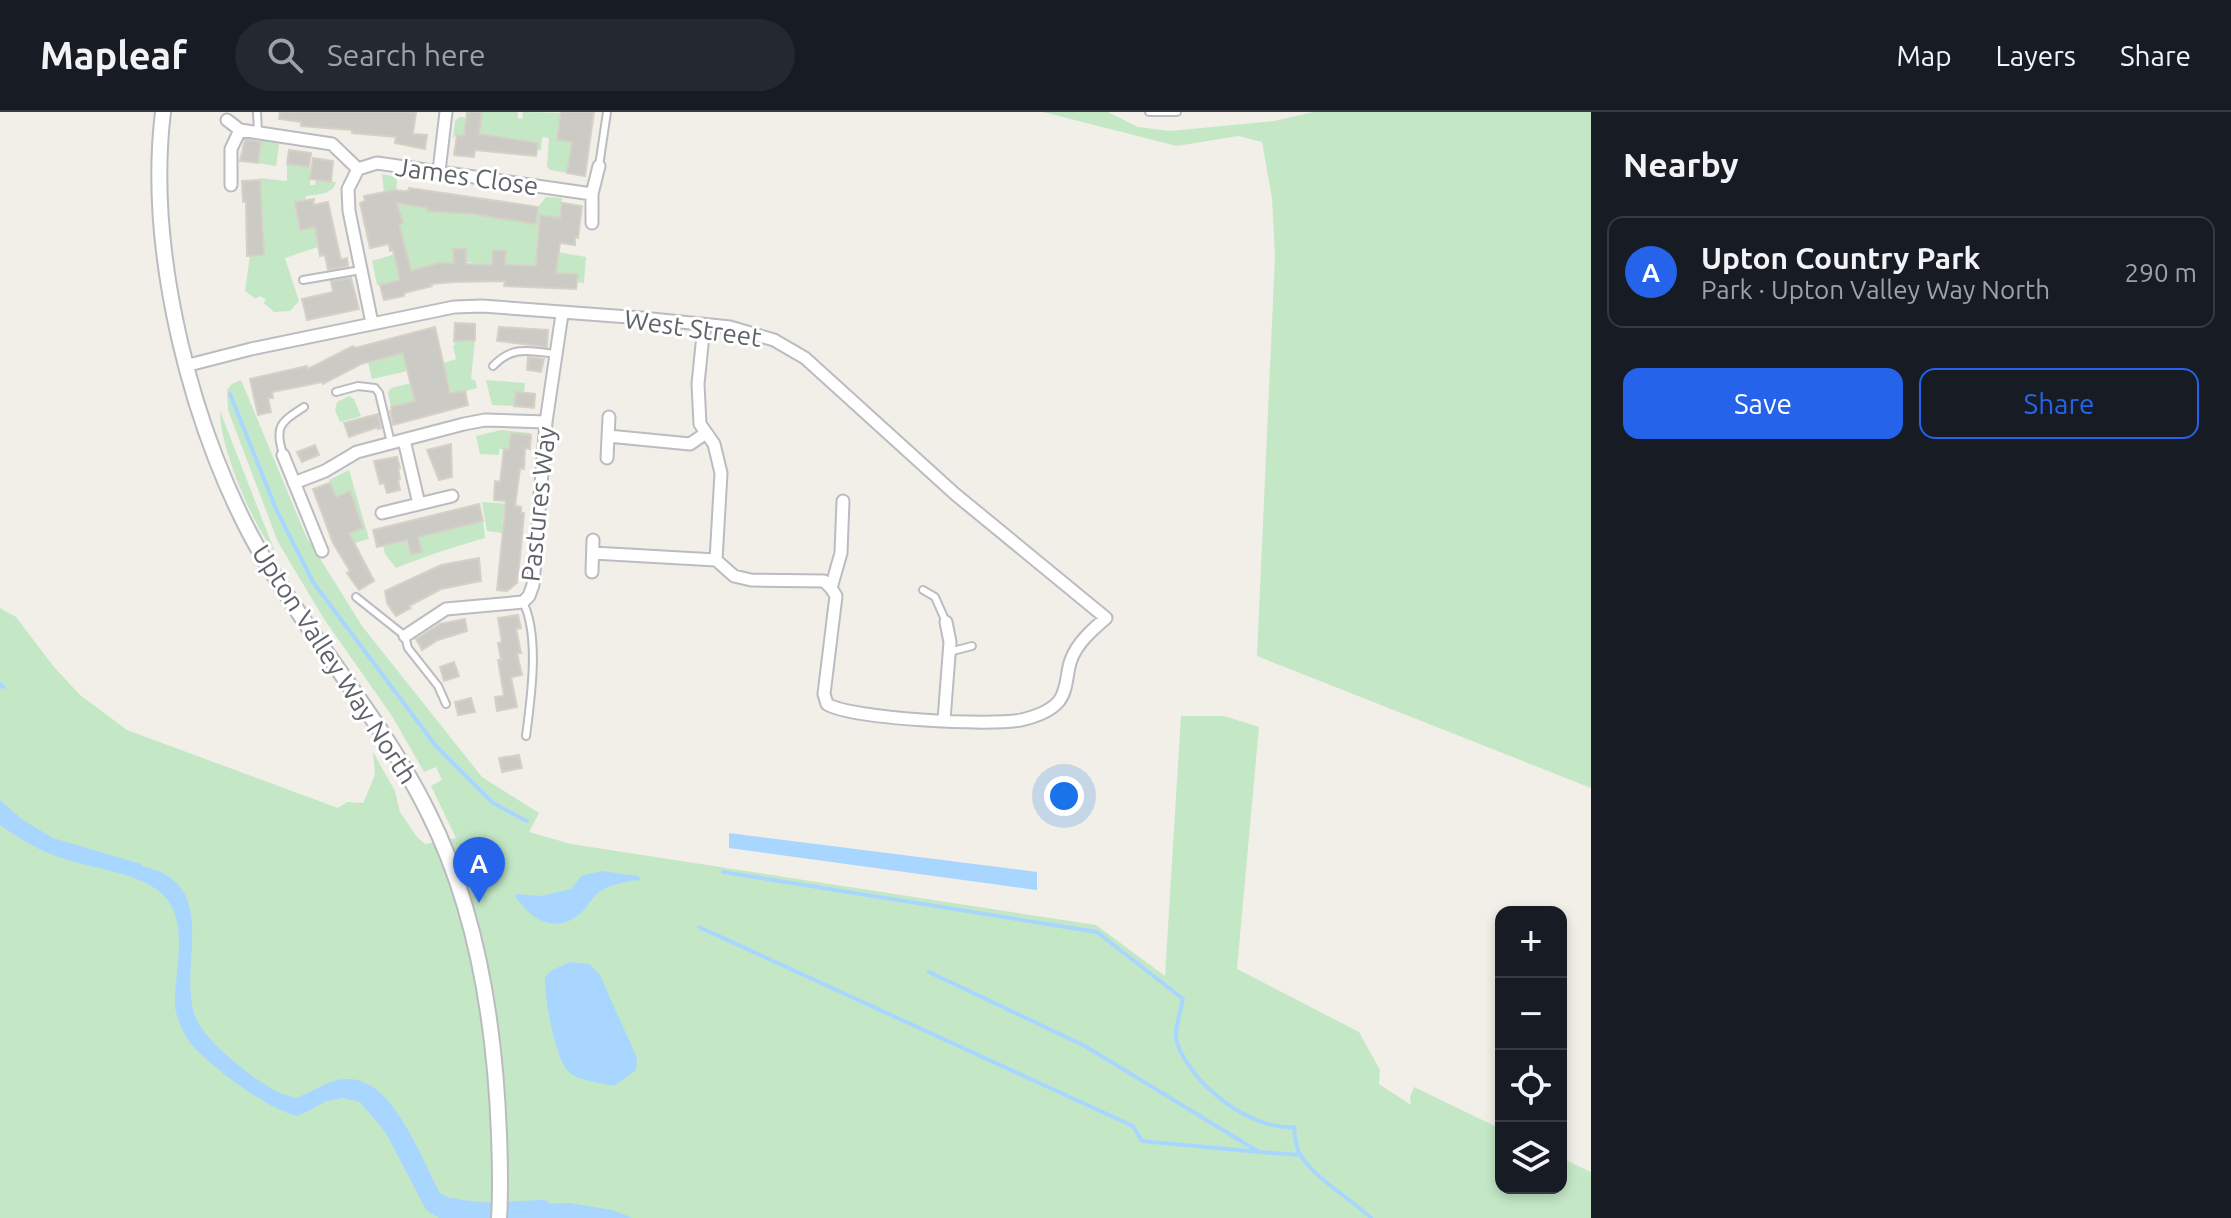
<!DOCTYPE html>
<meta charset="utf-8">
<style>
:root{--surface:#171b24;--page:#242831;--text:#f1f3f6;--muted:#9ea1a6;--line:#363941;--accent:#2563eb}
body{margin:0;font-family:Ubuntu,sans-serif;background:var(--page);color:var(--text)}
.controls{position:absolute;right:24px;bottom:24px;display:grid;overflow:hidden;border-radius:16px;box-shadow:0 4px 12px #0003}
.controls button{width:72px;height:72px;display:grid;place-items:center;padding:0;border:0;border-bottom:2px solid var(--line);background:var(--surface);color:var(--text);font:40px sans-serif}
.you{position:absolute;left:1064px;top:684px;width:28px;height:28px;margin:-20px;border:6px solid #fff;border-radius:50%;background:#1a73e8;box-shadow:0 0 0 12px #1a73e833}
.badge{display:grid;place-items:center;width:52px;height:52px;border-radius:50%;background:var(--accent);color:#fff;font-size:26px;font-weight:700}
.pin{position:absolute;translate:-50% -66px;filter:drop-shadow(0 2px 4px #0008)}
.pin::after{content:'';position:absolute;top:42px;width:28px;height:24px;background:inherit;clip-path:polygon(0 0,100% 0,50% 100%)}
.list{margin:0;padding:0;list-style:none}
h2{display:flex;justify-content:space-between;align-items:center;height:104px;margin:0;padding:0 32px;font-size:34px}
h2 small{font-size:26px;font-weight:400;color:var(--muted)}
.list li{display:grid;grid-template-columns:52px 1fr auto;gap:24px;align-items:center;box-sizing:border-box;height:112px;margin:0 16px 16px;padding:0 16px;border:2px solid var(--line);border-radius:16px}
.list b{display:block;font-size:30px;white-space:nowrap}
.list p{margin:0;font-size:26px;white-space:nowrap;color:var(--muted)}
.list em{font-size:26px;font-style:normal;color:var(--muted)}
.actions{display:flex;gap:16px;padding:24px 32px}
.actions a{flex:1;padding:18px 0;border:2px solid var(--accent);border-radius:16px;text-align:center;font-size:28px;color:var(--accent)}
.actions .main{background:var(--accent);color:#fff}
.icon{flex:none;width:44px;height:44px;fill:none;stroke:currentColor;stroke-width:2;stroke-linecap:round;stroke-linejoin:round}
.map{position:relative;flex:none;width:1591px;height:1106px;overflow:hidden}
header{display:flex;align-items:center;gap:48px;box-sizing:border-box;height:112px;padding:0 40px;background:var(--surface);border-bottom:2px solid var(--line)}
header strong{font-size:38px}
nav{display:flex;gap:44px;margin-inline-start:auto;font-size:28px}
.search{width:560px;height:72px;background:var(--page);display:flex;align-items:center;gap:20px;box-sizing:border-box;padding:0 28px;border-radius:44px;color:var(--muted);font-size:30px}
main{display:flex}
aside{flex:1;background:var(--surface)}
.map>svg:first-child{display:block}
.green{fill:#c4e8c6}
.water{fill:#a9d6ff}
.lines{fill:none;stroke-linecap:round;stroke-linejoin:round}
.stream{stroke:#a9d6ff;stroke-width:4}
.river{stroke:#a9d6ff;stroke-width:24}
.building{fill:#cccac5;stroke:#d6d1c6;stroke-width:2}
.service-casing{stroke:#babcc1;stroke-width:10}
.minor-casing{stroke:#babcc1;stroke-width:15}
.tertiary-casing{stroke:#babcc1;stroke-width:18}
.service{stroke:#fff;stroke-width:6}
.minor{stroke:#fff;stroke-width:11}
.tertiary{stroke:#fff;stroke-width:14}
.labels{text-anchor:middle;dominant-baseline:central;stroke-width:6;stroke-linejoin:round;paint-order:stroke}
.street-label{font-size:26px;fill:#5f6268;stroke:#fff}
</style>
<header>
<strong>Mapleaf</strong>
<div class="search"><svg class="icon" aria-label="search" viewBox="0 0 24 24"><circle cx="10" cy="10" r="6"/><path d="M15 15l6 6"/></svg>Search here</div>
<nav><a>Map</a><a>Layers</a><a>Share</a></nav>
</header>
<main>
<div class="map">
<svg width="1591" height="1106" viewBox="0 0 1591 1106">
<rect width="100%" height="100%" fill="#f1efe7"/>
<path class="green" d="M482 0H518V6L522 7 523 0 570 1 568 29 571 31 570 44 588 46 587 51 569 48 567 61 550 58 547 54 549 26 542 25 541 38H537L538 31 524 29 519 41 515 42 517 28 503 26 498 39 495 41 497 24 483 23 482 29 457 23 453 26 455 9 460 5 481 7Z
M1043 0H1108L1138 15 1170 19 1274 9 1313 0H1591V676L1257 544 1275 144 1272 86 1262 30 1238 24 1177 34Z
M261 28 276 29 279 33 276 54 258 51Z
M287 52 309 55 311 59 310 73H315L317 60 319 68 336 70C333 83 318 82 306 84L305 89 295 91 296 96 311 109 298 111 299 118 315 115 318 135 285 146 299 189 290 199 274 200 264 191 266 187 259 184 256 187 245 179 250 143H264L263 107H252L261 89 260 66 287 69Z
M382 62 397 65 396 90 402 91 404 79 409 76 407 93 421 95 424 78 430 80 428 99 445 101 447 82 469 101 470 85 475 87 473 103 490 105 493 89 499 90 497 106 514 108 516 91 521 95 520 110 535 112 538 95 546 85 562 86 560 105 540 137 586 145 584 171 576 170 577 162 556 161 547 155 506 153V139H493L491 153 466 150 465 137H454V150L411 159 406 143 401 168 377 173 372 149 405 139 402 130 389 132 387 115 402 111 400 100 387 103 365 89 364 87 384 82Z
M475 228 471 267 475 268 477 276 452 283 446 261 412 275 414 290 391 295 388 281 391 276 411 271 408 259 372 267 368 250 408 239 444 251 456 247 453 234 455 233 454 229Z
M241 268 306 424 362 514 482 665 539 701 529 720 571 732 1096 813 1165 864 1181 604H1224L1259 615 1237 857 1359 920 1380 958 1379 972 1411 993 1410 985 1414 975 1501 1017V1076H1561V1046L1591 1060V1106H0V496L16 505 54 555 80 583 127 618 338 696 347 690 363 691 375 663 373 640 395 679 400 700 417 725 425 732 456 726 431 674 442 668 436 655 424 660 392 604 324 507 278 430 228 298 227 278 232 272Z
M486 268 525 271 524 281 516 280 514 294 492 293Z
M349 284 354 287 361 304 340 310 335 298 337 290Z
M220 299 275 440C253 415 219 333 220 299Z
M501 318 530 321 531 323 511 321 509 338 499 337V343L480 342 476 324Z
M349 358 369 427 354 431 349 422 363 416 350 379 335 384 329 368Z
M482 390 524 393 509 394 507 400 504 401 502 411 511 412 510 422 487 419Z
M483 409 485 426C457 434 425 444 396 456L385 442 383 433 405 428 411 442 421 440 419 424Z"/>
<path class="water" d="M0 688 23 708 53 726 141 752 142 754C225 772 175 856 196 906 205 929 250 964 272 977 278 981 287 983 295 986 312 981 328 967 347 967 394 965 422 1050 441 1082L452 1087 482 1090 481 1106H439L426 1098 386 1021 360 990 343 986 327 989 298 1004C269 999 206 952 188 928 182 918 176 905 175 894 174 861 189 814 166 786 145 761 94 757 64 747 40 739 21 728 0 713Z
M729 721 1037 760V778L729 736Z
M601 759 639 764 640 768C626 769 610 772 598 781 592 786 588 794 582 800 557 823 531 809 515 784L516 782 541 784 571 777 581 764Z
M570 850 589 852 599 861 637 946 636 958 614 974C601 971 582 969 571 962 555 951 544 884 545 865L552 858Z
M570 1091 612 1098 633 1106H511L512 1092Z"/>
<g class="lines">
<path class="stream" d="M230 282 276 397 313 470 436 634 493 691 527 709
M0 572 3 575
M723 760 1097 820 1183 887C1181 899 1173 920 1177 931 1192 973 1250 1018 1294 1015 1295 1021 1295 1029 1297 1035 1304 1060 1350 1086 1371 1106
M699 815 1133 1014 1142 1029 1259 1040
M929 860 1085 934 1259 1040 1300 1043"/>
<path class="river" d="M451 1098 472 1103 542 1100"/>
</g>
<path class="building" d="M280 0H416L413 22 427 23 425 37 395 31 396 25 352 21V18L301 14V10L279 7Z
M467 0H482L479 22 538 31 536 44 475 38 474 45 454 43 457 23 464 24Z
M561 0H594L585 64 567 61 572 30 557 28Z
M245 27 261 30 258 51 240 49Z
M289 38 311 41 309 55 287 52Z
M313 46 333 49 331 70 310 67Z
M260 68 264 143 247 144 246 90H243L242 69Z
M409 76 538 95 536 112 473 102 427 99 428 96 397 91 403 111 399 112 411 159 439 151H454L453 137H466V152L492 153 493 138 506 139 505 153 536 154 540 103 560 106 562 91 582 94 578 126 575 125V133L560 131 556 161 578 162 576 177 504 174 505 169 453 170 431 172 432 174 404 181V184L384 188 380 173 400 168 393 138 390 139 389 132 370 136 360 91 365 89 364 84 395 78 409 80Z
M314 87 313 93 328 90 341 148 347 146 348 154 328 158 325 143 320 144 315 115 300 118 295 90Z
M351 166 359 197 307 208 302 187 333 180 331 169Z
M455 211 475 212V228L454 229Z
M435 215 450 281 465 279 468 293 393 313 390 299 392 298 391 295 415 289 403 241 361 252 323 272 322 270 272 280 273 286H268L271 300 258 303 250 267 307 254 308 257 353 234 355 236Z
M499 215 548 218 547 235 497 229Z
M528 245 544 247 541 260 527 258Z
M516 280 535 282 534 296 514 294Z
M378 302 381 316 378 317V315L349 325 344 311Z
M511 321 531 323 530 337 525 336 524 357 520 356 515 394 521 395V401H524L521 436 517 471 507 479 497 478 506 389 494 388 495 369 500 370 504 337 509 338Z
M451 332 452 365 439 368 427 338Z
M315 333 319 343 302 350 297 340Z
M397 345 400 356H398L400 367 398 368 400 378 387 381 384 371 380 372 374 349Z
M330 371 336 385 350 379 363 416 349 421 374 469 359 478 347 461 350 459 333 431 313 377Z
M479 392 483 409 418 425 422 440 411 442 407 428 377 435 373 418Z
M479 446 481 469 441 477 409 494 411 496 396 504 387 491 385 479 441 453Z
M518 503 521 516 516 517 521 541H517L522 563 511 565 517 595 497 599 495 585 504 584 498 548H501L498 531 502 530 498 506Z
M465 507 467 519 438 528 422 538 416 527 440 512Z
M454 550 459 564 444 569 440 555Z
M471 586 475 600 458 603 455 590Z
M519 643 522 656 502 660 499 646Z"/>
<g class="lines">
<g class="service-casing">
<path id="service" d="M257 0 258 20
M1149 0H1177
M599 54 607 0
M303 168 361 158
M493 254C513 233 529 239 556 242
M336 280 358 274 375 276 379 281 391 331
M283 342C274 314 281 310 304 295
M923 478 935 485 946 510
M356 485 405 524 408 536 438 574 446 592
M523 490C540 524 531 586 526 624
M949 540 972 534"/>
</g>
<g class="minor-casing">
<path id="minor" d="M227 8 240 18 332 32 358 57
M439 59 446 0
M231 73V37L240 18
M592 111V82L599 54
M372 211 349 99 348 77 358 57 377 51 592 82
M704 213 698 272 700 312 714 332 721 361 716 448
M185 254 251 237 454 195 482 194 642 206 730 215 774 228 805 246 955 382 1106 506C1092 518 1077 531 1071 548 1066 561 1068 578 1059 589 1050 600 1034 605 1021 608 991 614 851 607 827 592L824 582 836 484 831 476
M608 324 690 332 706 321
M404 328 419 392
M283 343 322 439
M607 346 609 305
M294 371 325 359 357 340 464 312 485 308 546 310
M382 401 452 384
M593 441 716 448
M716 448 734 464 751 468 824 469 831 476
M592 460 593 428
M831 476 841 441 843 389
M405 524 446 497 523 490 529 484 533 473 546 310 562 202
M944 608 950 530 946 510"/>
</g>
<g class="tertiary-casing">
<path id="tertiary" d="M163 0C146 140 192 325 264 447 315 533 383 609 428 700 477 797 495 914 499 1022 500 1050 501 1078 499 1106"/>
</g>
<use href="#service" class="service"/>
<use href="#minor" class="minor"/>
<use href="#tertiary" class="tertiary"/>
</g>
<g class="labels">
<g class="street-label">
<text transform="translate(467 64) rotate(8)">James Close</text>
<text transform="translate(693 216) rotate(8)">West Street</text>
<text transform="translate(538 392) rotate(-84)">Pastures Way</text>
<text transform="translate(335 552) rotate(57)">Upton Valley Way North</text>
</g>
</g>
</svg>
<div class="controls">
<button>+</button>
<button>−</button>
<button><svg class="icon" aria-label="locate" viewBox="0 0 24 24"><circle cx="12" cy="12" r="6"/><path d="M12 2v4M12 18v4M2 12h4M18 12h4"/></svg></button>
<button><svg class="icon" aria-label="layers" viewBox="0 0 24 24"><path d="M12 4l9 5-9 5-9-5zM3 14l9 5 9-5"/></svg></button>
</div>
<div class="you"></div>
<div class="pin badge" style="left:479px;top:791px">A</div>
</div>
<aside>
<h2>Nearby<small></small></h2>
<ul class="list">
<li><span class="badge">A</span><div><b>Upton Country Park</b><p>Park · Upton Valley Way North</p></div><em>290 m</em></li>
</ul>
<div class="actions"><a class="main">Save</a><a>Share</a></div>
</aside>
</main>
